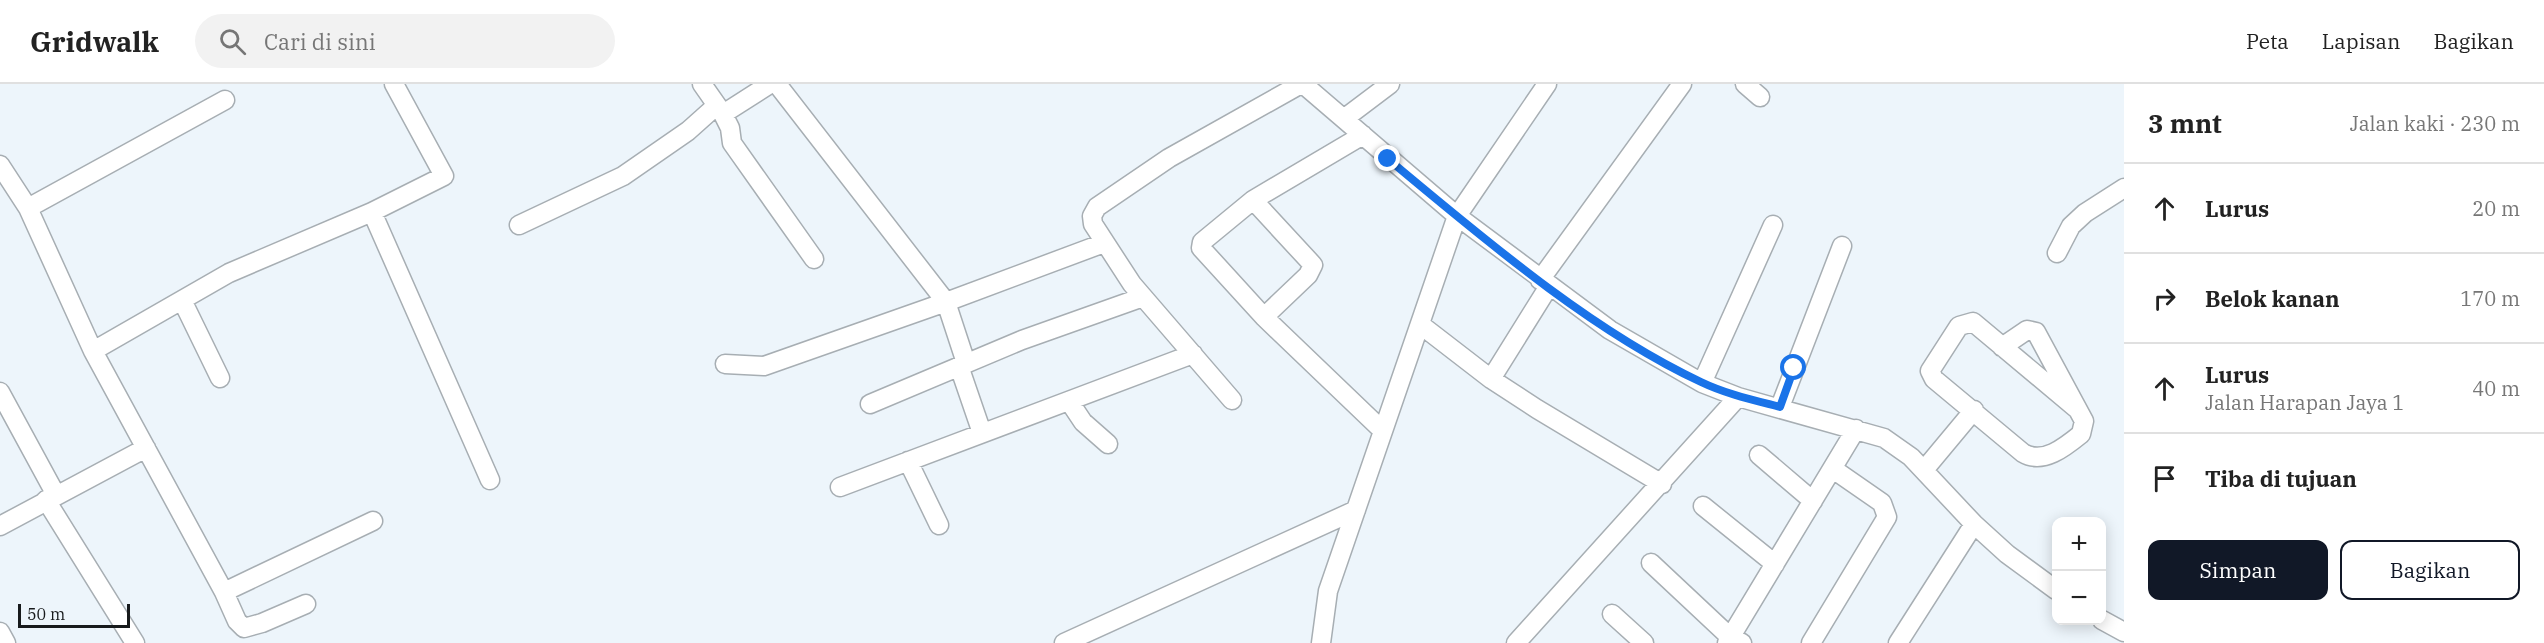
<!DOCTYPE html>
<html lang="id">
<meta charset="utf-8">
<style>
:root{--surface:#fff;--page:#f2f2f2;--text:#222;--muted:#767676;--line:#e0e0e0;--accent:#111827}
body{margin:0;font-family:"IBM Plex Serif",serif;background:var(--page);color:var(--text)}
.controls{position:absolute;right:18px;bottom:18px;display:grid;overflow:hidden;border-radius:12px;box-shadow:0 3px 15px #0003}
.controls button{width:54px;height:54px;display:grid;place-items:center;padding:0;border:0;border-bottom:2px solid var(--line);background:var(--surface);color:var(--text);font:30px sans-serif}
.scale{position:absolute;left:18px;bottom:15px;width:112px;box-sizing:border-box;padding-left:6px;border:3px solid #171a1c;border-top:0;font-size:16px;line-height:21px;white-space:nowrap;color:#171a1c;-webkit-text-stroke:4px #edf5fb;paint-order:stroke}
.stop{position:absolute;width:18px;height:18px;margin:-14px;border:4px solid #1a73e8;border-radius:50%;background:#fff}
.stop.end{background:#1a73e8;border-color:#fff;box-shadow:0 2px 6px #0008}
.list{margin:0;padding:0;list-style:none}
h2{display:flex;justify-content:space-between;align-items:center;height:78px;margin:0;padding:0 24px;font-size:26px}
h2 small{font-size:20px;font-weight:400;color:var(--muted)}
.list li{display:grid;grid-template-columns:39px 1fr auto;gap:18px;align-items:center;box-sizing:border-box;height:90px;padding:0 24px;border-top:2px solid var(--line)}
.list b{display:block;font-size:22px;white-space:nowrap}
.list p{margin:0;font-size:20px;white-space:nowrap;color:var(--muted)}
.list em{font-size:20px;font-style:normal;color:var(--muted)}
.actions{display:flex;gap:12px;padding:18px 24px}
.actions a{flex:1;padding:14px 0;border:2px solid var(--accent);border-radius:12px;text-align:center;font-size:21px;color:var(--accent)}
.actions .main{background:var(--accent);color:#fff}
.icon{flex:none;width:33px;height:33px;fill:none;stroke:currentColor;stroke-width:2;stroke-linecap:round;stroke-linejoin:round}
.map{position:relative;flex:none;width:2124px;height:559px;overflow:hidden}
header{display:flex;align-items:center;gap:36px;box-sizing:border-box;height:84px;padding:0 30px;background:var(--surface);border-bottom:2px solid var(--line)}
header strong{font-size:28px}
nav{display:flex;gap:33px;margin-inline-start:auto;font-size:21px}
.search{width:420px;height:54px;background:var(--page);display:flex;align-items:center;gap:15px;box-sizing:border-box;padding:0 21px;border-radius:33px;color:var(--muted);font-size:22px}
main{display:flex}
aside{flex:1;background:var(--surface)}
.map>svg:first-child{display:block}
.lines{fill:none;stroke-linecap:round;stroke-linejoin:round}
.minor-casing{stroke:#a7aeb3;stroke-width:21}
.minor{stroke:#fff;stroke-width:18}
.route{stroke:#1a73e8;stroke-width:8}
</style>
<header>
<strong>Gridwalk</strong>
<div class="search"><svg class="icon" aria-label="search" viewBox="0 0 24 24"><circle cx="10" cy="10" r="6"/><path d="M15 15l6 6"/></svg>Cari di sini</div>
<nav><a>Peta</a><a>Lapisan</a><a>Bagikan</a></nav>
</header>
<main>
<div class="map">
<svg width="2124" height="559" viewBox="0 0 2124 559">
<rect width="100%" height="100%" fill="#edf5fb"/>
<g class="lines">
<g class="minor-casing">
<path id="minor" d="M702 0 723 30 770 0
M777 0 946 218 966 279
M1303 0 1457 132 1610 246 1702 299 1738 313 1884 354 1911 373 1974 440 2007 470 2056 506
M1745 0 1760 13
M723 30 730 44 732 59 814 175
M1345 34 1390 0
M1363 51 1253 116 1202 158 1201 164 1264 233 1383 347
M0 81 28 124 93 267 224 508 237 537 244 544 262 539 306 520
M1253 116 1313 181 1308 191 1264 233
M28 124 225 16
M372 128 444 92 394 0
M519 141 623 92 688 47 716 22
M2057 169 2071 142 2085 129 2124 104
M1540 196 1682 0
M182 216 220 294
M1421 241 1491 295 1537 325 1662 400
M2002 263 2027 246 2036 248 2084 337 2081 350C2065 363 2043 381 2023 369L1934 295 1930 287 1959 242 1973 238 2077 325
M93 267 229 189 372 128 490 396
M725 280 764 282 946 218 1104 159
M959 282 982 349
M1491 295 1549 202
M1702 299 1773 141
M0 308 56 411
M1232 316 1132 200 1093 140 1092 132 1097 123 1169 74 1301 0
M1069 317 1083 338 1108 360
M870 320 1022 256 1143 213
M1780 323 1842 162
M1759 371 1813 417
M908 377 939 441
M1924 386 1974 326
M840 403 1193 270
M46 416 135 559
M1703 422 1775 480
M0 442 146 364
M1651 479 1730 553 1742 559
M224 508 373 437
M1612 530 1644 559
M2102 536 2124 548
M0 548 6 559
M1064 559 1356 426
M1321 559 1328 507 1457 132 1547 0
M1516 559 1738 313
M1727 559 1856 345
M1811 559 1887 433 1882 419 1833 385
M1898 559 1974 440"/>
</g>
<use href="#minor" class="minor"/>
</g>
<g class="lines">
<path class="route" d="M1388 75C1483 154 1590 246 1701 298 1726 310 1753 316 1780 323L1794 284"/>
</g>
</svg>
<div class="controls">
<button>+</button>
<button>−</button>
</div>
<div class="scale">50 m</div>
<div class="stop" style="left:1794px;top:284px"></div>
<div class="stop end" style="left:1388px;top:75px"></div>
</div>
<aside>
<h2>3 mnt<small>Jalan kaki · 230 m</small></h2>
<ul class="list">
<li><svg class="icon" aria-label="ahead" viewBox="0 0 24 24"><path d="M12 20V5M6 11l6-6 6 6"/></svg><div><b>Lurus</b></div><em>20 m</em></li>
<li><svg class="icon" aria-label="right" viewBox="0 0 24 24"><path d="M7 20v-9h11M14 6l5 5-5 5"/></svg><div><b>Belok kanan</b></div><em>170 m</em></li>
<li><svg class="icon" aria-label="ahead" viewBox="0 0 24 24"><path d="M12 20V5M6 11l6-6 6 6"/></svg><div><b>Lurus</b><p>Jalan Harapan Jaya 1</p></div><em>40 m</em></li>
<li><svg class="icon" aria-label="arrive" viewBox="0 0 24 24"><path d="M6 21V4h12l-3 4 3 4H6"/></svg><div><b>Tiba di tujuan</b></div></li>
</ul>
<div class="actions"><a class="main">Simpan</a><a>Bagikan</a></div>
</aside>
</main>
